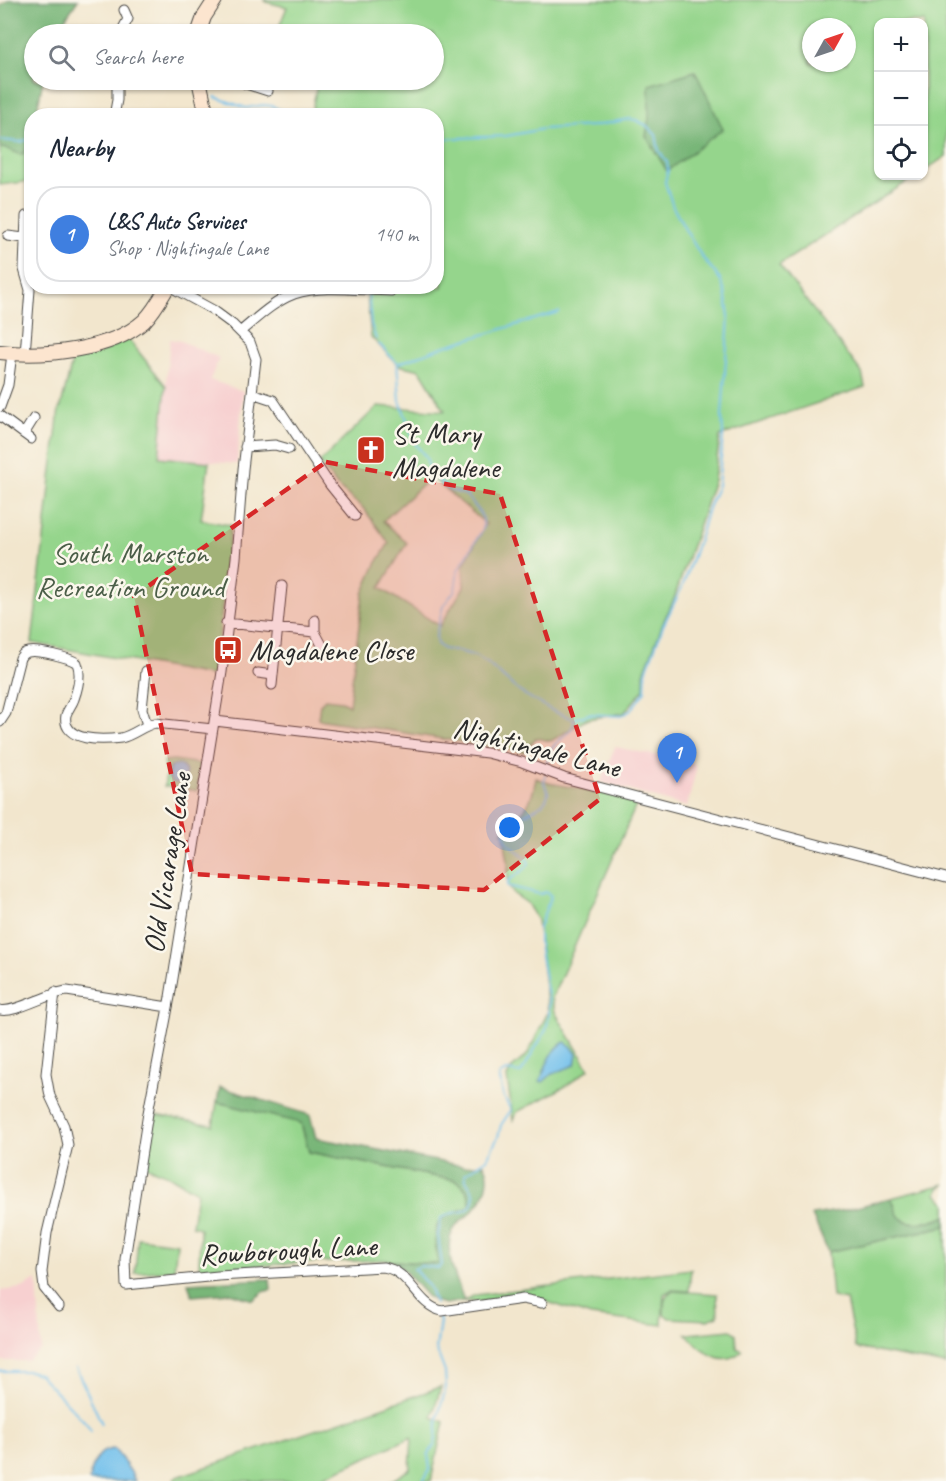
<!DOCTYPE html>
<meta charset="utf-8">
<style>
:root{--surface:#fff;--page:#f6f6f7;--text:#1f2937;--muted:#747a83;--line:#e0e1e3;--accent:#b45309}
body{margin:0;font-family:Caveat,sans-serif;background:var(--page);color:var(--text)}
.controls{position:absolute;right:18px;top:18px;display:grid;overflow:hidden;border-radius:12px;box-shadow:0 2px 4px #0004}
.controls button{width:54px;height:54px;display:grid;place-items:center;padding:0;border:0;border-bottom:2px solid var(--line);background:var(--surface);color:var(--text);font:30px sans-serif}
.compass{position:absolute;left:802px;top:18px;width:54px;height:54px;border-radius:50%;background:var(--surface);box-shadow:0 2px 4px #0004;rotate:50deg}
.you{position:absolute;left:510px;top:828px;width:21px;height:21px;margin:-15px;border:4px solid #fff;border-radius:50%;background:#1a73e8;box-shadow:0 0 0 9px #1a73e833}
.badge{display:grid;place-items:center;width:39px;height:39px;border-radius:50%;background:var(--accent);color:#fff;font-size:20px;font-weight:700}
.pin{position:absolute;translate:-50% -50px;filter:drop-shadow(0 2px 3px #0008)}
.pin::after{content:'';position:absolute;top:32px;width:21px;height:18px;background:inherit;clip-path:polygon(0 0,100% 0,50% 100%)}
.list{margin:0;padding:0;list-style:none}
h2{display:flex;justify-content:space-between;align-items:center;height:78px;margin:0;padding:0 24px;font-size:26px}
h2 small{font-size:20px;font-weight:400;color:var(--muted)}
.list li{display:grid;grid-template-columns:39px 1fr auto;gap:18px;align-items:center;box-sizing:border-box;height:96px;margin:0 12px 12px;padding:0 12px;border:2px solid var(--line);border-radius:24px}
.list b{display:block;font-size:22px;white-space:nowrap}
.list p{margin:0;font-size:20px;white-space:nowrap;color:var(--muted)}
.list em{font-size:20px;font-style:normal;color:var(--muted)}
.icon{flex:none;width:33px;height:33px;fill:none;stroke:currentColor;stroke-width:2;stroke-linecap:round;stroke-linejoin:round}
.map{position:relative;flex:none;width:946px;height:1481px;overflow:hidden}
.search{position:absolute;background:var(--surface);box-shadow:0 2px 4px #0004;left:24px;top:24px;width:420px;height:66px;display:flex;align-items:center;gap:15px;box-sizing:border-box;padding:0 21px;border-radius:33px;color:var(--muted);font-size:22px}
.panel{position:absolute;background:var(--surface);box-shadow:0 2px 4px #0004;left:24px;top:108px;width:420px;height:186px;border-radius:24px}
.map>svg:first-child{display:block}
.built{fill:#f7d0d0}
.green{fill:#95d58c;stroke:#60805c;stroke-width:1.5;fill-rule:evenodd}
.forest{fill:#78b678;stroke:#527052;stroke-width:1.5}
.water{fill:#71c0ec;stroke:#4e768c;stroke-width:1.5}
.lines{fill:none;stroke-linecap:round;stroke-linejoin:round}
.stream{stroke:#71c0ec;stroke-width:2}
.street-casing{stroke:#494743;stroke-width:11}
.secondary-casing{stroke:#494743;stroke-width:16}
.street{stroke:#fff;stroke-width:9}
.secondary{stroke:#fce5cf;stroke-width:14}
.marked{fill:#d62828;fill-opacity:0.2;stroke:#d62828;stroke-width:4.5;stroke-dasharray:12 8;stroke-linejoin:round}
.labels{text-anchor:middle;dominant-baseline:central;stroke-width:5;stroke-linejoin:round;paint-order:stroke}
.poi-label{font-size:30px;fill:#2b2b2b;stroke:#fbf7ec;text-anchor:start}
.park-label{font-size:30px;fill:#4b5e48;stroke:#fbf7ec}
.street-label{font-size:30px;fill:#2b2b2b;stroke:#fbf7ec}
</style>
<div class="map">
<svg width="946" height="1481" viewBox="0 0 946 1481">
<rect width="100%" height="100%" fill="#fbf7ec"/>
<filter id="ink" filterUnits="userSpaceOnUse"><feTurbulence type="fractalNoise" baseFrequency=".0167" numOctaves="2"/><feDisplacementMap in="SourceGraphic" scale="12" xChannelSelector="R" yChannelSelector="G"/><feConvolveMatrix kernelMatrix="1 2 1 2 8 2 1 2 1" color-interpolation-filters="sRGB"/></filter>
<filter id="wash" filterUnits="userSpaceOnUse"><feTurbulence type="fractalNoise" baseFrequency=".008" numOctaves="4" result="noise"/><feDisplacementMap in="SourceGraphic" scale="24" xChannelSelector="R" yChannelSelector="G"/><feGaussianBlur stdDeviation="1.35" result="paint"/><feColorMatrix in="noise" values="0 0 0 0 0 0 0 0 0 0 0 0 0 0 0 0 0 1.4 0 .05"/><feComposite in="paint" operator="in"/></filter>
<g filter="url(#wash)">
<rect width="100%" height="100%" fill="#f2e6cd"/>
<path class="built" d="M170 339 181 341 219 358 210 380 243 391 237 464 159 457Z
M615 747 694 763 696 770 687 807 601 782Z
M37 1280 41 1349 27 1361H0V1291L22 1288Z"/>
<path class="green" d="M264 0H946V156L924 171V22H878V176H916L779 265 862 373 865 387 720 436 714 480 674 599 665 618 644 673V689L624 713 587 719 551 741 536 738 524 752 318 719 320 704 325 699 342 701 349 705 363 594 376 564 389 543 364 509 337 486 320 462 378 406 445 411 420 370 398 365 371 337 366 287H442L436 239V116L311 115 318 80H434V34H276L287 7 266 2ZM811 27H847V63H811ZM431 477 486 524 463 566 464 587 440 626 380 588 407 543 383 521Z
M31 146V181L0 185V148L8 149 21 155Z
M126 336 166 386 159 457 209 462 201 520 231 525 215 676 32 643 59 409 61 406 73 358 103 351Z
M174 760 201 764 197 791 164 786 166 775 164 761Z
M536 778 549 783 604 793 637 803 552 998 555 1012 589 1069 566 1086 517 1112 513 1120 507 1077 512 1068 527 1055 548 1012 537 920 527 903 514 894 508 885V861L503 831C525 811 531 807 536 778Z
M217 1102 301 1123 309 1152 458 1181C466 1189 471 1194 470 1206L435 1240 438 1264 384 1260 296 1263 199 1270 200 1228 192 1226 197 1192 168 1175 145 1166 156 1115 213 1125Z
M945 1184 939 1188 937 1194 946 1203V1216L943 1218C932 1221 908 1227 899 1217 895 1212 895 1204 891 1198Z
M946 1226V1365L856 1348 846 1300 832 1297 828 1252Z
M138 1238 177 1243 174 1270 135 1273Z
M691 1269 689 1291 671 1290 664 1294 662 1325 591 1316 529 1296 478 1302 464 1301 475 1295Z
M673 1291 717 1294 718 1316 708 1320 669 1318 664 1314C664 1305 663 1294 673 1291Z
M731 1330 736 1334 737 1349H741L742 1351C721 1370 701 1349 686 1334Z
M441 1387 432 1417 444 1422 431 1481H391L410 1469 412 1437 314 1481H175L174 1478Z"/>
<path class="forest" d="M9 0H78L55 34H34V80H43L37 110 54 114 53 115 32 116 31 146 21 155 8 149 0 148V6Z
M695 71 723 129 667 171 646 136 649 118V85Z
M220 1087 310 1115 316 1138 463 1166 484 1164C493 1176 485 1197 476 1207 467 1219 454 1222 450 1238 446 1259 458 1282 464 1301L445 1304 434 1301 427 1296 403 1269 390 1261 438 1264C437 1248 429 1224 447 1215 454 1211 463 1211 470 1206 471 1194 466 1189 458 1181L309 1152 301 1123 217 1102Z
M891 1198C895 1204 895 1212 899 1216 908 1228 936 1222 946 1216V1226L828 1252 812 1215 845 1210Z
M270 1279 271 1290 265 1291 253 1300 230 1293 192 1296 188 1283Z"/>
<path class="water" d="M168 774a9 9 0 1 1 18 0a9 9 0 1 1-18 0Z
M565 1042 571 1046 577 1054 575 1065 552 1074 543 1082 540 1081C545 1068 552 1048 565 1042Z
M115 1449 131 1472 135 1481H89C90 1473 96 1454 105 1451 107 1450 113 1449 115 1449Z"/>
<g class="lines">
<path class="stream" d="M215 97 246 108 263 105 273 106 291 116
M436 139 506 136 543 129 593 126 629 119 636 120 646 125 656 135 659 151 667 162 668 170 665 182 673 207 686 231 702 257 720 279 725 292 729 316 722 415 723 435 718 485 708 508 701 533 683 585 663 626 646 672 645 691 630 711 621 716 589 714 574 719
M0 140 21 142 32 138
M368 292 371 324 376 339
M379 344 397 363 400 401 416 445 426 457 430 472 449 490 466 495 479 511 483 519V529L458 570 455 590 443 606 436 635 437 644 443 649 458 651 475 656 487 663 520 692 553 711 574 719
M397 364 442 347 559 312
M546 769C547 763 548 756 551 750 557 738 574 735 574 719
M435 1304 430 1288 414 1269 421 1266 438 1268 442 1265 438 1235 441 1218C456 1206 472 1221 474 1193L466 1180 465 1174 487 1159 498 1137 501 1125 511 1110 503 1095 499 1075 506 1071 521 1073 546 1030 549 1015V1002L539 944V927L551 896 546 892 540 894 508 886V881L526 868 529 863C523 851 506 848 504 834 508 829 512 823 517 819 527 811 548 807 548 792L544 783 545 775
M76 1368 102 1424
M0 1371H29L39 1374 86 1423 91 1431
M423 1481 430 1469 428 1455 435 1444 438 1416 446 1387 445 1372 436 1349 440 1321 437 1312"/>
</g>
</g>
<g filter="url(#ink)">
<g class="lines">
<g class="street-casing">
<path id="street" d="M120 34 128 19 124 10
M248 80 246 84 268 91
M114 116 117 100V80
M8 236 24 238
M169 286 213 310 232 324 250 342 256 359 243 469 236 558 222 672 170 997 148 1113 125 1259 126 1285 218 1276 383 1267C411 1271 416 1305 442 1311L523 1299 542 1303
M241 331C257 318 273 302 294 294 323 284 361 291 391 291
M25 354 30 290 24 269 26 216
M252 393 273 400 330 485 355 516
M0 407 8 385 12 354
M0 416 31 439
M24 434 34 418
M245 447 275 445 289 449
M315 620V632L322 645
M226 623 315 632
M146 671 142 709 147 725
M258 673 273 675
M272 685 282 586
M215 721 487 753 522 762 564 778 946 878
M0 722 6 713 20 658C23 654 23 653 28 652 37 650 69 657 77 663 81 673 78 688 74 699 72 705 68 709 66 715 61 743 105 740 121 738 134 735 142 726 155 723L213 729
M55 992 46 1074 50 1096 64 1126 68 1145 47 1233 42 1272 44 1288 59 1307
M0 1010C14 1014 48 993 67 991L168 1007"/>
</g>
<g class="secondary-casing">
<path id="secondary" d="M198 34 204 17 215 0
M199 80 207 116
M0 352C42 357 111 351 144 321 154 311 161 298 168 286"/>
</g>
<use href="#street" class="street"/>
<use href="#secondary" class="secondary"/>
</g>
</g>
<path class="marked" d="M326 462 500 494 600 799 484 890 192 874 134 596Z"/>
<defs>
<g id="church-square" transform="scale(1.5)"><rect x="-9" y="-9" width="18" height="18" rx="4" fill="#c8321e" stroke="#fbf7ec"/><path d="M-1.2-6h2.4v3.5h3.3v2.4h-3.3V6h-2.4V-.1h-3.3v-2.4h3.3Z" fill="#fff"/></g>
<g id="bus-square" transform="scale(1.5)"><rect x="-9" y="-9" width="18" height="18" rx="4" fill="#c8321e" stroke="#fbf7ec"/><path d="M-5-6H5V4H4V6H2V4H-2V6H-4V4H-5ZM-3.5-4V0h7V-4ZM-3.5 1.2v1.5H-2V1.2ZM2 1.2v1.5H3.5V1.2Z" fill="#fff"/></g>
</defs>
<g fill-rule="evenodd">
<use href="#church-square" x="371" y="450"/>
<use href="#bus-square" x="228" y="650"/>
</g>
<g class="labels">
<g class="poi-label">
<text x="392" y="433">St Mary<tspan x="392" dy="34">Magdalene</tspan></text>
<text x="249" y="650">Magdalene Close</text>
</g>
<g class="park-label">
<text x="130" y="553">South Marston<tspan x="130" dy="34">Recreation Ground</tspan></text>
</g>
<g class="street-label">
<text transform="translate(537 747) rotate(14)">Nightingale Lane</text>
<text transform="translate(167 863) rotate(-81)">Old Vicarage Lane</text>
<text transform="translate(288 1250) rotate(-3)">Rowborough Lane</text>
</g>
</g>
</svg>
<div class="controls">
<button>+</button>
<button>−</button>
<button><svg class="icon" aria-label="locate" viewBox="0 0 24 24"><circle cx="12" cy="12" r="6"/><path d="M12 2v4M12 18v4M2 12h4M18 12h4"/></svg></button>
</div>
<svg class="compass" viewBox="-18 -18 36 36"><path d="M0-13l5 13h-10z" fill="#e53935"/><path d="M0 13l5-13h-10z" fill="#747a83"/></svg>
<div class="you"></div>
<div class="pin badge" style="left:677px;top:783px;background:#3f7fe0">1</div>
<div class="search"><svg class="icon" aria-label="search" viewBox="0 0 24 24"><circle cx="10" cy="10" r="6"/><path d="M15 15l6 6"/></svg>Search here</div>
<section class="panel">
<h2>Nearby<small></small></h2>
<ul class="list">
<li><span class="badge" style="background:#3f7fe0">1</span><div><b>L&amp;S Auto Services</b><p>Shop · Nightingale Lane</p></div><em>140 m</em></li>
</ul>
</section>
</div>
